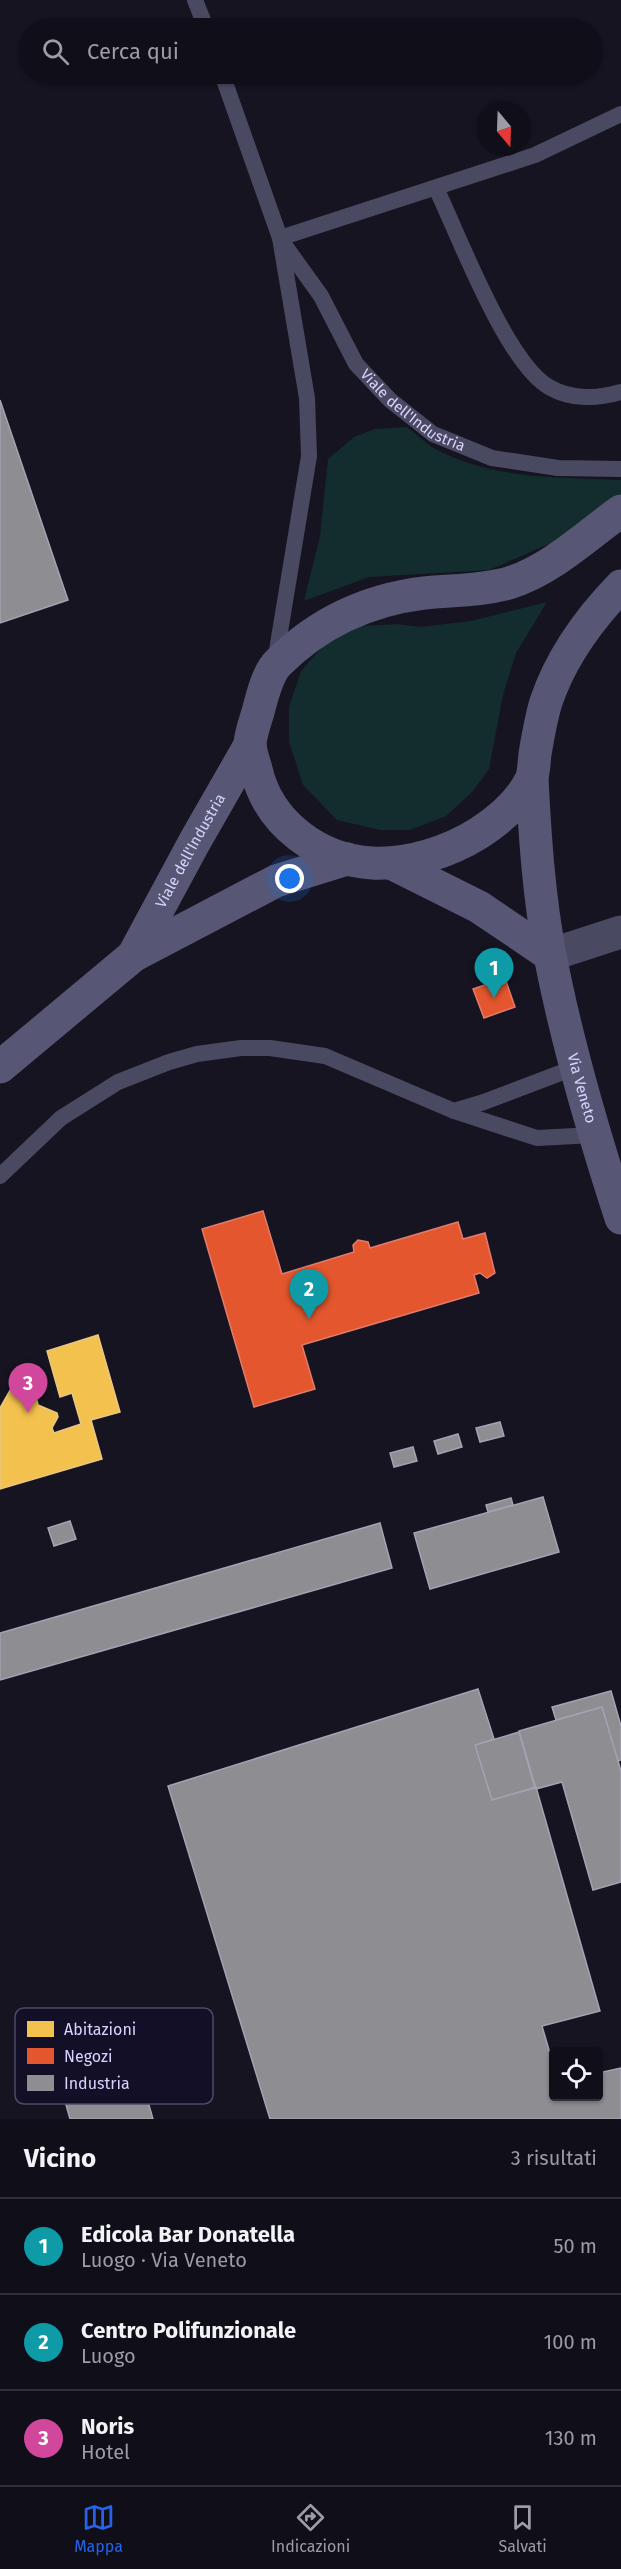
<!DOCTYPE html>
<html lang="it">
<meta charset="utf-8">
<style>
:root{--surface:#100f19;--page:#191822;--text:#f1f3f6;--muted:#9c9ca2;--line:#302f38;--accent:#2563eb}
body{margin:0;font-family:"Fira Sans",sans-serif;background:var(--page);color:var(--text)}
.controls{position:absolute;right:18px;bottom:18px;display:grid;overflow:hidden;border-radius:6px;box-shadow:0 2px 4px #0004}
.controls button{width:54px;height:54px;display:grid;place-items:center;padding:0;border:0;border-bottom:2px solid var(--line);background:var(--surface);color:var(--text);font:30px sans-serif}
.compass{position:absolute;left:477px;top:102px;width:54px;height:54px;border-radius:50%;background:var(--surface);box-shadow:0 2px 4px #0004;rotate:161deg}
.you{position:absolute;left:290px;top:879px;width:21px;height:21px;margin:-15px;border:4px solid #fff;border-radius:50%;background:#1a73e8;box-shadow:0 0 0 9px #1a73e833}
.badge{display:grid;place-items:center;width:39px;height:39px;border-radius:50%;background:var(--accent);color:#fff;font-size:20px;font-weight:700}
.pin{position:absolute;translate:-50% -50px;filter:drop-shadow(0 2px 3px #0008)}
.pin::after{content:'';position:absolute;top:32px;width:21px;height:18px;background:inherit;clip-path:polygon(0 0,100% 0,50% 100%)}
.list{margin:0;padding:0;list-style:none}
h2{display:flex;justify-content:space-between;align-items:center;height:78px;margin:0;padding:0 24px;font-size:26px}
h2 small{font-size:20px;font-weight:400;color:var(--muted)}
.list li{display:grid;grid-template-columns:39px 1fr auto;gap:18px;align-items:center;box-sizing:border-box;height:96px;padding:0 24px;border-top:2px solid var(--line)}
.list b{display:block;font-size:22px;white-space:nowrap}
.list p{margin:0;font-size:20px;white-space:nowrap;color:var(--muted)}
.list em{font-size:20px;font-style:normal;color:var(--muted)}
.icon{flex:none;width:33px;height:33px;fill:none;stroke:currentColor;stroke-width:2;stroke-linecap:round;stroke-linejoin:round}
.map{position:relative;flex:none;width:621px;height:2119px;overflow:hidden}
.search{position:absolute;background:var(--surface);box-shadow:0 2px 4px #0004;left:18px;right:18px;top:18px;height:66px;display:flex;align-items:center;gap:15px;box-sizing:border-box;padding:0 21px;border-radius:33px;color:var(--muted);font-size:22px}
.sheet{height:366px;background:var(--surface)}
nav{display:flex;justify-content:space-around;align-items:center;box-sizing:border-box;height:84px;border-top:2px solid var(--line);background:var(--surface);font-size:16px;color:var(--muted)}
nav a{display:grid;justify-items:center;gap:3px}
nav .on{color:var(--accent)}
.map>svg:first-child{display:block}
.green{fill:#132c2d}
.homes{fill:#f2c14e;stroke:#eac783;stroke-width:1.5}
.shops{fill:#e4572e;stroke:#e17c6d;stroke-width:1.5}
.industry{fill:#8d8d92;stroke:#a4a2b3;stroke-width:1.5}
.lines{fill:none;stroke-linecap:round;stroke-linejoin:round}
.lane{stroke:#4a4962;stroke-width:16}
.street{stroke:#4a4962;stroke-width:33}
.secondary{stroke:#575674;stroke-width:33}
.labels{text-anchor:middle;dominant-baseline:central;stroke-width:6;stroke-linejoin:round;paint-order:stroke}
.street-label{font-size:15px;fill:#d9d4ff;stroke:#130f26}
.key{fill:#130f26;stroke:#4e4a67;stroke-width:1.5}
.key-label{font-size:16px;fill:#d9d4ff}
</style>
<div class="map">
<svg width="621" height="2119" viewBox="0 0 621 2119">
<rect width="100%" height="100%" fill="#161421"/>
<path class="green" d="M407 427C415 433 423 441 432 447 490 480 557 477 621 480V497L563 538 489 570 369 577 304 601 320 536 328 459 354 437 375 429Z
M547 602 516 653 503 695 489 769 473 791 446 816 410 830H380L337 820 303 785 289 742V707L301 671 330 638 361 626 397 624 420 627 471 621Z"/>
<path class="homes" d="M98 1335 120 1412 91 1420 102 1459 0 1489V1408L17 1378 34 1387 38 1405 57 1413 58 1417 52 1428 54 1433 81 1424 72 1393 60 1397 47 1351Z"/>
<path class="shops" d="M505 978 515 1007 484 1018 473 989Z
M263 1211 282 1274 354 1252 353 1245 358 1240 368 1242 370 1248 458 1222 463 1239 485 1233 495 1273 487 1278 480 1273 474 1275 479 1293 302 1345 315 1389 254 1407 202 1229Z"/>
<path class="industry" d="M0 400 68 600 0 623Z
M500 1422 504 1436 480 1442 476 1428Z
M458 1434 462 1447 438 1454 434 1441Z
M413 1447 417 1461 394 1467 390 1453Z
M543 1497 559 1552 430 1589 414 1533Z
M511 1498 513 1505 488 1512 486 1505Z
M70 1521 76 1539 54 1546 48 1528Z
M380 1523 392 1568 0 1680V1633Z
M478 1689 494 1739 475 1745 492 1800 536 1787 600 2011 542 2026 554 2067V2096H598V2073L621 2068V2119H270L168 1786Z
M611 1691 621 1726V1760L618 1761 602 1707 556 1720 552 1707Z
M602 1707 621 1771V1882L593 1890 562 1782 536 1789 519 1731Z
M519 1732 535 1788 492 1800 475 1745Z
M124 2019 153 2119H70L48 2041Z"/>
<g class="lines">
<g class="lane">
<path d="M195 0 206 28"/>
<path d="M222 74 280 238 307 398 309 456 275 662"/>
<path d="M436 188C459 236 506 362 549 387 571 400 598 399 621 392"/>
<path d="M280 238 535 155 621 114"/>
<path id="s1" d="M283 243 321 296 356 364 390 400 433 434 492 458 558 468 621 469"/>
<path d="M454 1111 484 1102 576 1067"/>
<path d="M0 1176 61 1118 118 1082 169 1062 197 1054 241 1048H270L325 1056 454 1111 537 1138 594 1135"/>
</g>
<path class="street" d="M550 955 621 932"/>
<g class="secondary">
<path d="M621 511C586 536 551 570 509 583 481 591 452 590 424 593 367 600 319 622 278 663 267 674 262 697 258 712 255 722 251 733 250 743 250 752 254 761 256 769 268 823 318 860 372 863 408 865 449 852 479 833 499 820 520 802 531 780 534 773 534 762 535 754 538 736 541 718 546 702 561 657 589 619 621 586"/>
<path id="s2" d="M532 778C535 838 539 897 550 955 567 1044 593 1132 621 1218"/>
<path d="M391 863 479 907 550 955"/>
<path id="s3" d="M133 956 195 841 250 745"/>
<path d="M0 1067 133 956 276 881 347 859"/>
</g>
</g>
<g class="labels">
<g class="street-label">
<text stroke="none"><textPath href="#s1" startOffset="216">Viale dell'Industria</textPath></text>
<text stroke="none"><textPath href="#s3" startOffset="120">Viale dell'Industria</textPath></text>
<text stroke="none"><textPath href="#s2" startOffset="315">Via Veneto</textPath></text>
</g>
</g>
<rect x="15" y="2008" width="198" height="96" rx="9" class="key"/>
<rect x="27" y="2021" width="27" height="16" fill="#f2c14e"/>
<rect x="27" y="2048" width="27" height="16" fill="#e4572e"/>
<rect x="27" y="2075" width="27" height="16" fill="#8d8d92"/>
<g class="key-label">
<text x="64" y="2035">Abitazioni</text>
<text x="64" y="2062">Negozi</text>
<text x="64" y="2089">Industria</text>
</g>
</svg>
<div class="controls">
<button><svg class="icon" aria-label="locate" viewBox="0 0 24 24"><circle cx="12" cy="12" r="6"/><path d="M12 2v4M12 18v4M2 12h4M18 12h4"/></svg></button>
</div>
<svg class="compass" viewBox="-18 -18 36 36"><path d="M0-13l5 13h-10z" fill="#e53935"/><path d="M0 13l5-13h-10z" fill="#9c9ca2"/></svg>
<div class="you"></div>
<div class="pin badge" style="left:494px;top:998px;background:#0f9aa8">1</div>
<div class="pin badge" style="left:309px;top:1319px;background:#0f9aa8">2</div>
<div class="pin badge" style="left:28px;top:1413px;background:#d1479c">3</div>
<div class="search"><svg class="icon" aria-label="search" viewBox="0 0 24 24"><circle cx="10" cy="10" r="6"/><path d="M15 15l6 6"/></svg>Cerca qui</div>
</div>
<section class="sheet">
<h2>Vicino<small>3 risultati</small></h2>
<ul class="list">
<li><span class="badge" style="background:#0f9aa8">1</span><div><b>Edicola Bar Donatella</b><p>Luogo · Via Veneto</p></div><em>50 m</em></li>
<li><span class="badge" style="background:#0f9aa8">2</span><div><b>Centro Polifunzionale</b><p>Luogo</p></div><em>100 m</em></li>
<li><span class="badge" style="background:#d1479c">3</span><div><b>Noris</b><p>Hotel</p></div><em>130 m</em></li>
</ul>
</section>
<nav>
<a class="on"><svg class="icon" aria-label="map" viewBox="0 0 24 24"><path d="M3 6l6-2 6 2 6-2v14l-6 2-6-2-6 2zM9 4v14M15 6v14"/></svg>Mappa</a>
<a><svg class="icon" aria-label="directions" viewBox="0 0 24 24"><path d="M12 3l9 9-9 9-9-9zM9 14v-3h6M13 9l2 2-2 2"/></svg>Indicazioni</a>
<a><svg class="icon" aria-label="saved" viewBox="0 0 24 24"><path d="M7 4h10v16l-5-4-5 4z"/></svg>Salvati</a>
</nav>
